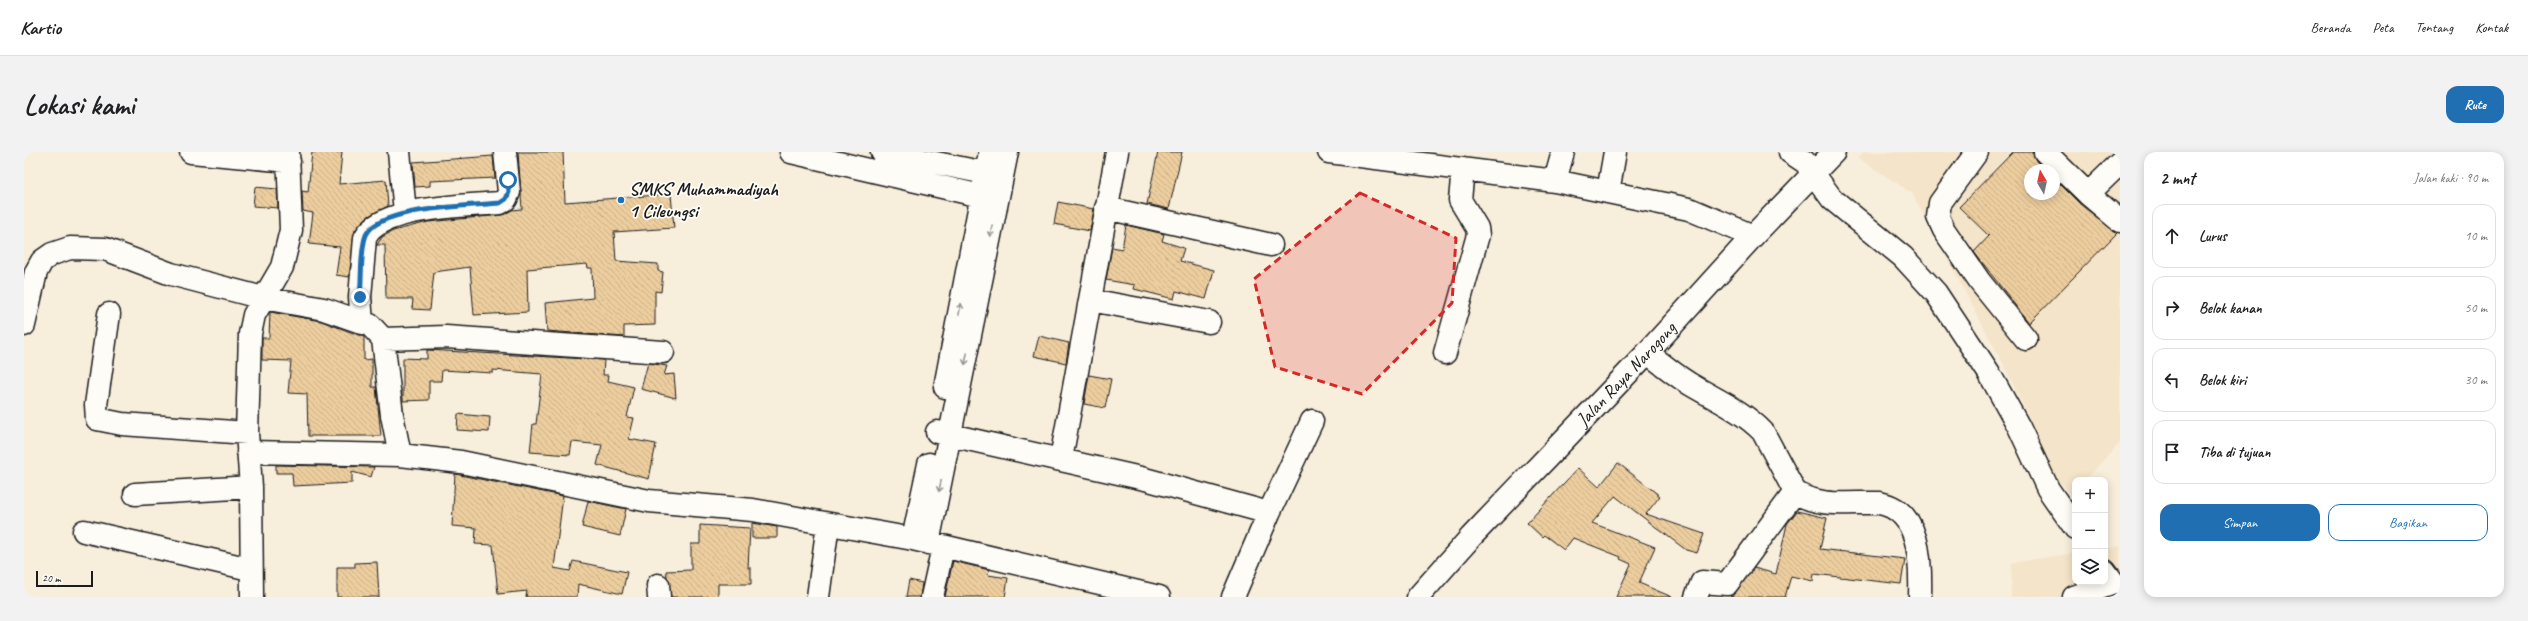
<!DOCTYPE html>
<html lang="id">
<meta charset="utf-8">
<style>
:root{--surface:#fff;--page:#f2f2f2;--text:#202124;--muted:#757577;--line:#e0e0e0;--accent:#1f6fb2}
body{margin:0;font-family:Caveat,sans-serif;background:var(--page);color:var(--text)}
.controls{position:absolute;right:12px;bottom:12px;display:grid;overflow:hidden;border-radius:8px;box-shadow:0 2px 10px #0003}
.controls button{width:36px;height:36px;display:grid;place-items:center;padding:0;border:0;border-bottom:1px solid var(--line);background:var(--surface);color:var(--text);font:20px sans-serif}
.compass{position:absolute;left:2000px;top:12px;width:36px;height:36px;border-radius:50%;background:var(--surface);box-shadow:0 2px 10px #0003;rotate:351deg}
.scale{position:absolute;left:12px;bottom:10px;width:57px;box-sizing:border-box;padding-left:4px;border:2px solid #1c1c1c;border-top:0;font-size:11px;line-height:14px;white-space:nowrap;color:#1c1c1c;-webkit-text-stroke:3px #fdfcf7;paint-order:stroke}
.stop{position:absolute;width:12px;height:12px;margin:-9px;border:3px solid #1f6fb2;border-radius:50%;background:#fff}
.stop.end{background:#1f6fb2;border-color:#fff;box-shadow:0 1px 4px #0008}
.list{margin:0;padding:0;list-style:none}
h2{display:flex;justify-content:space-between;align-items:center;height:52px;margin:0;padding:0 16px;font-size:17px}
h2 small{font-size:13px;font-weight:400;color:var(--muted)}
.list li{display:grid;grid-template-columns:26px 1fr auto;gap:12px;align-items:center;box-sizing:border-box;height:64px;margin:0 8px 8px;padding:0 8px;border:1px solid var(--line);border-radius:12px}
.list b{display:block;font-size:15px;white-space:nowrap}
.list em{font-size:13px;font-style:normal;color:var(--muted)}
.actions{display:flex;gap:8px;padding:12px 16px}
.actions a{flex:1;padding:9px 0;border:1px solid var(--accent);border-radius:12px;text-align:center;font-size:14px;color:var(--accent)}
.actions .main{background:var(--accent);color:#fff}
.icon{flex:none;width:22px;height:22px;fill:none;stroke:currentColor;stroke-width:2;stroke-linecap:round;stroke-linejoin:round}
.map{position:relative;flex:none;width:2096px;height:445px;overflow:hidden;border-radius:12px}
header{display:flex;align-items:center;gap:24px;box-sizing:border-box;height:56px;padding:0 20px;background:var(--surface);border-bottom:1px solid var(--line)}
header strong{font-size:19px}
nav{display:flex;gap:22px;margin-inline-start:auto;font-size:14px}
.intro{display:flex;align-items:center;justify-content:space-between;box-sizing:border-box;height:96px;padding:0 24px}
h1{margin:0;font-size:28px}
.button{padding:10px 18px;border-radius:12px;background:var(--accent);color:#fff;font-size:14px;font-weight:700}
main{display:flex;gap:24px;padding:0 24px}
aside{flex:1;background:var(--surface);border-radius:12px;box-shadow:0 2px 10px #0003}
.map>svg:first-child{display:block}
.built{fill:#f4e4c9;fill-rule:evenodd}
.building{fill:url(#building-back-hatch);stroke:#1c1c1c}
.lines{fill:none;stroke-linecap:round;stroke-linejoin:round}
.minor-casing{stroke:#1c1c1c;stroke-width:25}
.major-casing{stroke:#1c1c1c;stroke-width:25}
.minor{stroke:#fdfcf7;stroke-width:22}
.major{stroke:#fdfcf7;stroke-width:22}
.oneway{stroke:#989794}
.route{stroke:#1f6fb2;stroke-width:5}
.marked{fill:#d62828;fill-opacity:0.2;stroke:#d62828;stroke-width:3;stroke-dasharray:8 5;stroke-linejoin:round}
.poi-dot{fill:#1f6fb2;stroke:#fdfcf7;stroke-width:1.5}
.labels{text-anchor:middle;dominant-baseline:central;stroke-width:3.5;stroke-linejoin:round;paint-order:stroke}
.poi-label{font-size:19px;font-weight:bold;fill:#1c1c1c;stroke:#fdfcf7;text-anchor:start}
.street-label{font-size:19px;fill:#1c1c1c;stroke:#fdfcf7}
</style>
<header>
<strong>Kartio</strong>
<nav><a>Beranda</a><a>Peta</a><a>Tentang</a><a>Kontak</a></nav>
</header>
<div class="intro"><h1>Lokasi kami</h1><a class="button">Rute</a></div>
<main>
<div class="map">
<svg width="2096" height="445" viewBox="0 0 2096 445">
<defs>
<pattern id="building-back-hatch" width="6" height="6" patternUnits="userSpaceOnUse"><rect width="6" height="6" fill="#eccd9e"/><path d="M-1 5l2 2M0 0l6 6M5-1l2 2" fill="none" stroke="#caaf88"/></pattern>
</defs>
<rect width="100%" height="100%" fill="#f8eedc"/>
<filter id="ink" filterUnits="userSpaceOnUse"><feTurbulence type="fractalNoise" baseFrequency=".025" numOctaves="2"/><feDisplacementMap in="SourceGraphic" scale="8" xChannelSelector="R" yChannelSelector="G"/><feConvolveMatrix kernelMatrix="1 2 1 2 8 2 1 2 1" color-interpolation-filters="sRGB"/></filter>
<g filter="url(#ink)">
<path class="built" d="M1840 0H2096V291L2060 328H2051V337L2047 342 2017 309 2015 286 1978 209 1888 41 1834 6ZM2006 18H2030V42H2006Z
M2096 394V445H1987L1988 411 2051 401V430H2081V397Z"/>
<path class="building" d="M288 0H318L315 32 362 28 364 54 343 65 331 78 325 125 312 123 316 95 285 92 289 61 279 59 278 39 284 40Z
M494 0H539L541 50 647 42 650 76 590 80 592 109 634 112V119L639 120 637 140 631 139V173L600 174V185L523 179 521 151 569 146 568 116H564L563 112 503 117 504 160 450 163 446 115 410 120 406 158 388 157 389 147H362L361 93H353L358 85 369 79 404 70 477 63 488 58 498 57Z
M1134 0H1158L1145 57 1123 52Z
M1989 0H2009L2012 9 2022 18H2006V42H2030V26L2056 52 2093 81 2005 171 1950 100 1965 84 1935 55Z
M469 4 471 26 406 29V34L391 35 389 10Z
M231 35 253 37 254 56 229 54Z
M1034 50 1070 57 1066 79 1030 72Z
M1102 73 1140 82 1138 89 1160 96 1156 109 1190 118 1182 147 1152 139 1150 147 1110 137 1111 133 1082 128 1088 95 1098 97Z
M246 160 297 169 340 185V208L348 207V235H352L357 284H284L283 242 264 241 267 209 238 208V186H245Z
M1015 184 1045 191 1042 211 1010 204Z
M403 198 580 208 579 223H585L584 229 610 235 603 265 610 266 605 287 632 292 625 327 573 313 578 293 548 290 546 303 506 300 509 272H512L518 222 469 218V221L418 218 417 229H405V248L379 249V206L403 207Z
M624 211 643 214 640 223 650 222 652 246 617 237Z
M1065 223 1087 227 1081 256 1060 252Z
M434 262 466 265 465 280 433 278Z
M1594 311 1636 344 1622 362 1680 382 1673 401 1662 398 1591 344 1568 371 1631 395 1615 431 1648 445H1592L1607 412 1596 407 1597 405 1549 386 1540 398 1520 383 1518 385 1503 371 1554 316 1575 335Z
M252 313 350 315 347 325 328 320V331L269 334 268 321H252Z
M431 322 539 344 530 416 546 419 549 409 603 420 598 442 554 432 553 445H502L503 439 474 442 469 393 451 392 452 376 428 374Z
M564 349 602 357 596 384 558 375Z
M1773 359 1803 366 1796 397 1881 407 1877 432 1790 422 1789 429 1767 424 1761 445H1707L1730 416 1752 422 1763 372Z
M728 371 753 375V386H728Z
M676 373 726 376 724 416H727V432H694V445H647L642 419 667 418V392H676Z
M929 409 965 418 964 423 984 426 981 445H921Z
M353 410 355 445H313V415H331V411Z
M885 428 898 431 896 445H882Z"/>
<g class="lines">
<g class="minor-casing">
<path id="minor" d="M167 0 265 9
M375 0 381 60
M767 0 970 47
M858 0 976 24
M1305 0 1531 29 1665 57 1729 84
M1766 0 1781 10 1808 47 1879 105 1912 141 1965 221 1995 275 2024 337 2051 376
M1953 0 1916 51 1914 65 1920 78 1956 130 2002 187
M2021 0 2064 42 2096 69
M1531 29 1539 0
M1584 40 1591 0
M2064 42 2096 11
M1082 56 1247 93
M1066 148 1185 170
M85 162 72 253 73 267 98 272 223 281
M338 171 336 145 341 86C356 54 443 54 476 51L482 47 485 40 481 0
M0 173 12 120 18 109 28 102 46 96 81 97 147 122 239 146 300 157 346 173 359 187 368 263 376 303 437 310 625 349 729 358 889 387 1135 445
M359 187 422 185 639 200
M1421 201 1454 83 1453 76 1436 48 1439 17
M1623 201C1639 212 1654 226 1671 235 1695 249 1720 260 1739 280L1771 340C1795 356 1827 350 1855 351 1897 358 1897 411 1896 445
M921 235 966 0
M913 280 1121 327 1245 361 1288 269
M224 300 376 303
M1037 307 1093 0
M111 342 227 335
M60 379 226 417
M889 387 905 312
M904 391 983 0
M634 433 635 445
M228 445 227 335 223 281 226 182 230 163 258 115 267 78 264 0
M794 445 804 372
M908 445 919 395
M1209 445 1245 361
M1672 445 1678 430 1703 432 1771 340
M2050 445 2090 431 2081 419"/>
</g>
<g class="major-casing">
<g id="major">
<path id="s1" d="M1394 445 1447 385 1623 201 1729 84 1810 0"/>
</g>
</g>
<use href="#minor" class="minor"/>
<use href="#major" class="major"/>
</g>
<defs><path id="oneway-shaft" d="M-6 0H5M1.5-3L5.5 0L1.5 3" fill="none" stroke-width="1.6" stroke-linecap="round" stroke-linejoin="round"/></defs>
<g class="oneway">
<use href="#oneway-shaft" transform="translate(967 79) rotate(101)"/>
<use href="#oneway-shaft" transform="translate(936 157) rotate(-79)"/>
<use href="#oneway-shaft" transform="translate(942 207) rotate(101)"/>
<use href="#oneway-shaft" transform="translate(916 334) rotate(102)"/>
</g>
</g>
<g class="lines" filter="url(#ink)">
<path class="route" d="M336 145C338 129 336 97 342 83 354 55 447 54 476 51L482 47 485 40 484 28"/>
</g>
<path class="marked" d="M1336 41 1432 86 1428 151 1338 242 1251 215 1230 127Z"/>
<circle class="poi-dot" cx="597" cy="48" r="4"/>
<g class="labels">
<g class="poi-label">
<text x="605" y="37">SMKS Muhammadiyah<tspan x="605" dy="22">1 Cileungsi</tspan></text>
</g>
<g class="street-label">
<text stroke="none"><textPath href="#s1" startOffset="305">Jalan Raya Narogong</textPath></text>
</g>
</g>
</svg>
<div class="controls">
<button>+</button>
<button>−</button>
<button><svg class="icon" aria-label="layers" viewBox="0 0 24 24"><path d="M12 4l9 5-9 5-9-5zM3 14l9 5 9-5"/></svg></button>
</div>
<svg class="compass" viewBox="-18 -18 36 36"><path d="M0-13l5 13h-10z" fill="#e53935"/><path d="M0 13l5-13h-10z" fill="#757577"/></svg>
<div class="scale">20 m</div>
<div class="stop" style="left:484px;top:28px"></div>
<div class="stop end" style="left:336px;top:145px"></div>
</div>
<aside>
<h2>2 mnt<small>Jalan kaki · 90 m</small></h2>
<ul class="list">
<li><svg class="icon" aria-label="ahead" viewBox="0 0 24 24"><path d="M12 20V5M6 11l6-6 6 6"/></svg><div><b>Lurus</b></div><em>10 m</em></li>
<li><svg class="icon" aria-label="right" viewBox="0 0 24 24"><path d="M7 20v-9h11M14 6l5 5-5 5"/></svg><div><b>Belok kanan</b></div><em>50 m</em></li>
<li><svg class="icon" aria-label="left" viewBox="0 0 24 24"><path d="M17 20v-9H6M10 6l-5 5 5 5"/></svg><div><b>Belok kiri</b></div><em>30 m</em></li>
<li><svg class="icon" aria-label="arrive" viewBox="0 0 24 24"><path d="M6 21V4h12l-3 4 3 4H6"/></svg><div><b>Tiba di tujuan</b></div></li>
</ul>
<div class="actions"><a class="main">Simpan</a><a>Bagikan</a></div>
</aside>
</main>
